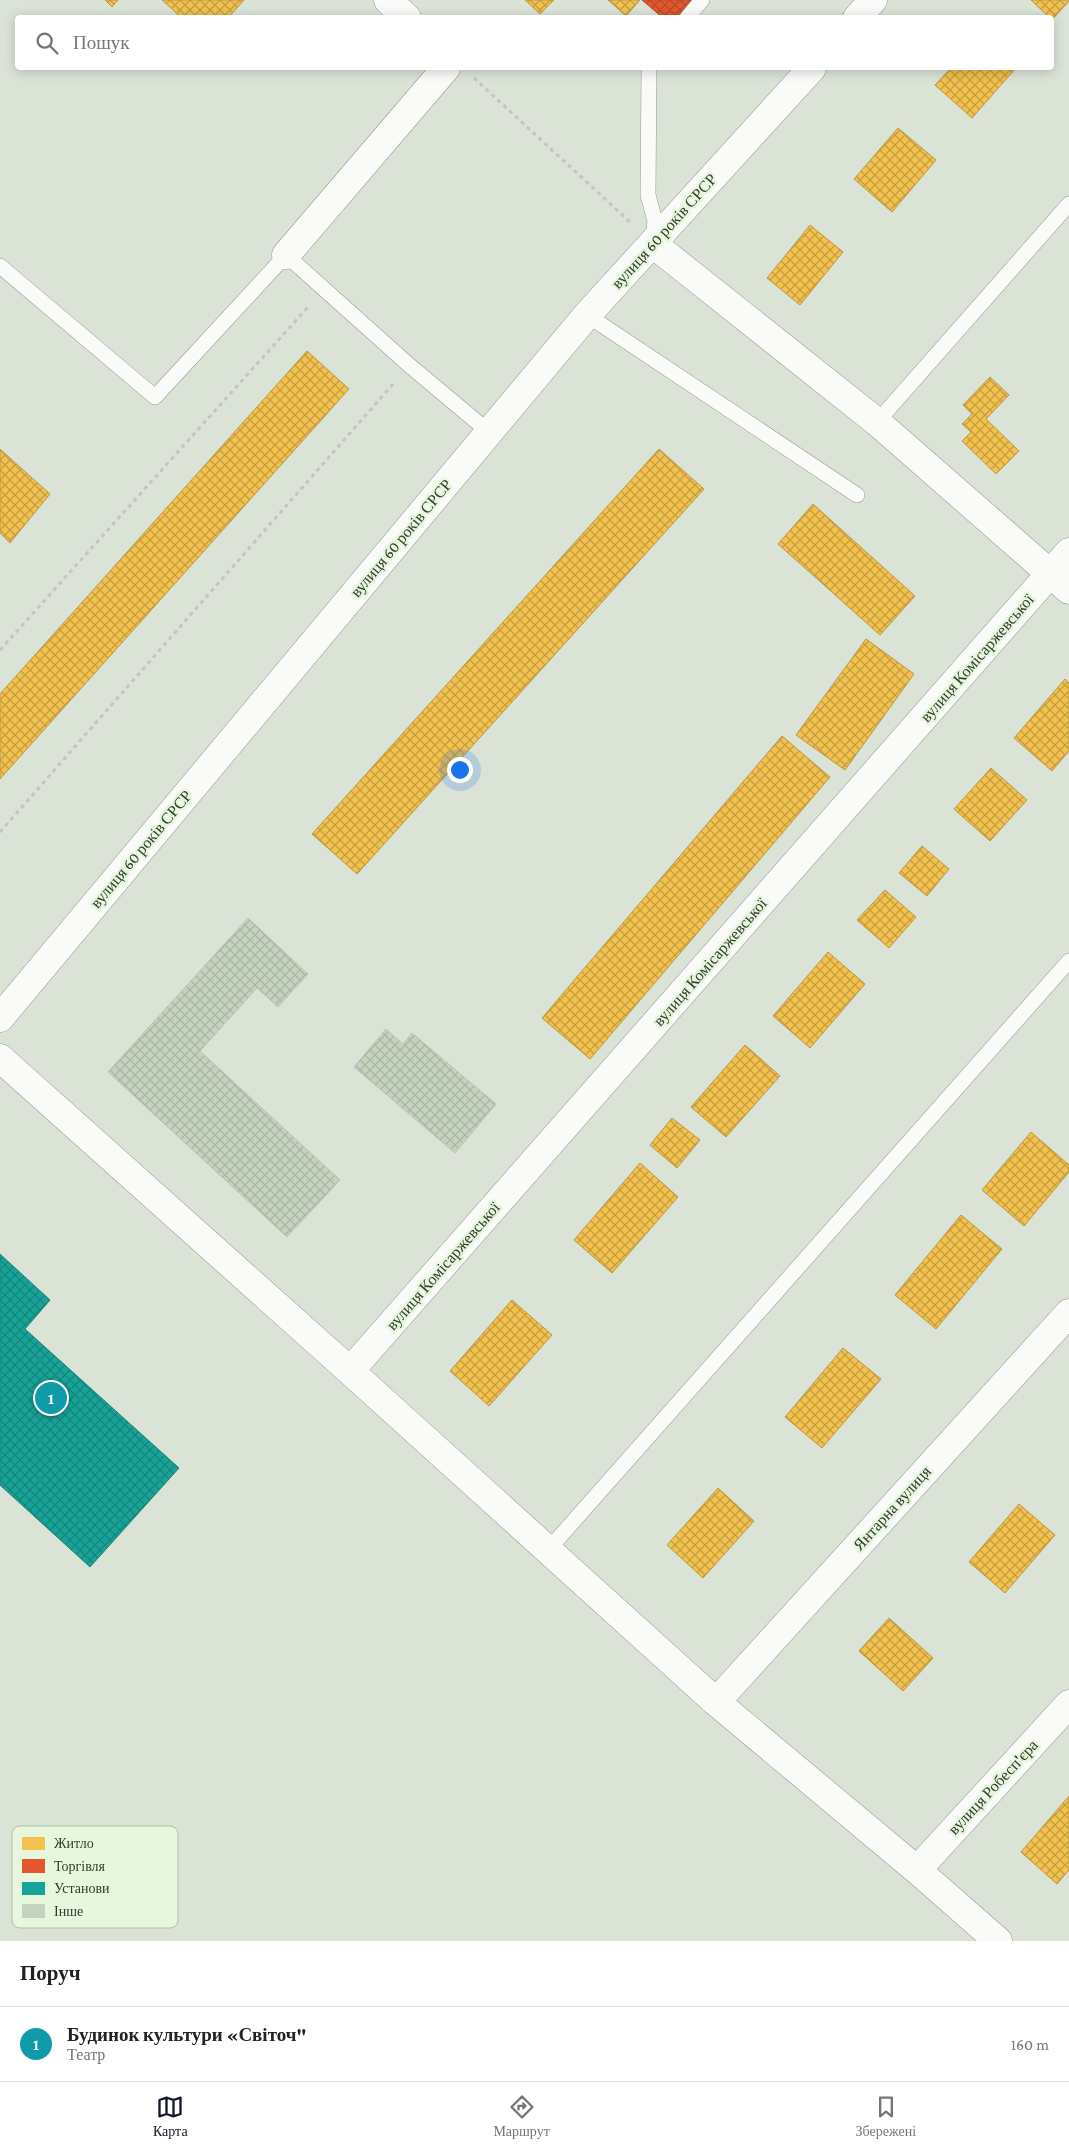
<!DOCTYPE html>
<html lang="uk">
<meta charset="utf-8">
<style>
:root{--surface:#fff;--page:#f6f6f6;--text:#222;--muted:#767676;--line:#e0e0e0;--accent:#111827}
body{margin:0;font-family:"Crimson Pro",serif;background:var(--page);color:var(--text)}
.you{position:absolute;left:459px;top:769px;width:18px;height:18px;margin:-12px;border:4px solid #fff;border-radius:50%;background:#1a73e8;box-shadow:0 0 0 8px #1a73e833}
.badge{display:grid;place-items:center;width:32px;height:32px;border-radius:50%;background:var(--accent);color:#fff;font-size:16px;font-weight:700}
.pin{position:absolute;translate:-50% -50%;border:2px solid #fff;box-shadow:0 1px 5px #0006}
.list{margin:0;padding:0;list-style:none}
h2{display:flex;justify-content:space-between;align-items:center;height:65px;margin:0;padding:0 20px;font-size:21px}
h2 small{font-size:16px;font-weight:400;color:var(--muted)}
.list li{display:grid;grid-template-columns:32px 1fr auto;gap:15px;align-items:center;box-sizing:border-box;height:75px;padding:0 20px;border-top:1px solid var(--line)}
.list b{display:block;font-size:19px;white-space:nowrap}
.list p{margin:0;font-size:16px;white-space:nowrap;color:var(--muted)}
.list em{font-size:16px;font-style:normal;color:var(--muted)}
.icon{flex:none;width:28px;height:28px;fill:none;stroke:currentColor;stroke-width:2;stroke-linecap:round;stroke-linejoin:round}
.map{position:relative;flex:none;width:1069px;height:1941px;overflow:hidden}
.search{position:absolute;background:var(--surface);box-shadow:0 2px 12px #0003;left:15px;right:15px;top:15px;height:55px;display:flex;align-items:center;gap:12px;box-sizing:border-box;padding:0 18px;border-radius:5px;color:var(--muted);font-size:19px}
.sheet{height:140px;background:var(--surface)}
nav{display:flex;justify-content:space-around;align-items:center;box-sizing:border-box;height:70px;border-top:1px solid var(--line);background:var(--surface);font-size:14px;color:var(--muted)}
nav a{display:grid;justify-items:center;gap:2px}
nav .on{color:var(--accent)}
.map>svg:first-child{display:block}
.homes{fill:url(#homes-cross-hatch);stroke:#b99945}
.shops{fill:url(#shops-cross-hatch);stroke:#b04f2f}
.public{fill:url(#public-cross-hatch);stroke:#208479}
.building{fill:url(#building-cross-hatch);stroke:#bdc3b9}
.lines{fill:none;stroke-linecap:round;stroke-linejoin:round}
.service-casing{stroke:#92998f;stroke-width:16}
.minor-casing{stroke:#92998f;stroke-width:29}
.tertiary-casing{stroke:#92998f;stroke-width:29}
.path{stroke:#c2c5c1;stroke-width:3;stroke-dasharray:4 4;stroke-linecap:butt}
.service{stroke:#fafbf9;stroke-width:15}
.minor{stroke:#fafbf9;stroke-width:28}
.tertiary{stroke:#fafbf9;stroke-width:28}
.labels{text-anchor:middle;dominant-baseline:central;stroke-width:5;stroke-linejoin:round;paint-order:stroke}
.street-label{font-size:16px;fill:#353b31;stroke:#e6f7de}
.key{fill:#e6f7de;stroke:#b1bfaa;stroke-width:1}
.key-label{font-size:14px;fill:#353b31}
</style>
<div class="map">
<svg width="1069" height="1941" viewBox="0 0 1069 1941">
<defs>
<pattern id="homes-cross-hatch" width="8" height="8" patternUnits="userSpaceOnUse" patternTransform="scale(1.25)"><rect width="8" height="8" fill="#f2c14e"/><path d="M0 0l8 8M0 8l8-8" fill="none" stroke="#c59e41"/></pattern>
<pattern id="shops-cross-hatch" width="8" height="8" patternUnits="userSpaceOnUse" patternTransform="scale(1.25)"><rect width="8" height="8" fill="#e4572e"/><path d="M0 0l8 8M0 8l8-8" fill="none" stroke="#ba4928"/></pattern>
<pattern id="public-cross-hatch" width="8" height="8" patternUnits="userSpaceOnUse" patternTransform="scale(1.25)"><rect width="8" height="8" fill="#17a398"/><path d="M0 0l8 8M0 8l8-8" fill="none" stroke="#16867d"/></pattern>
<pattern id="building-cross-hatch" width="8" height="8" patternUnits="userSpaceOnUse" patternTransform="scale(1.25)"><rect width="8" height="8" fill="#c5d3be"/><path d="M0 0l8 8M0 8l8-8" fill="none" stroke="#aab6a4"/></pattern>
</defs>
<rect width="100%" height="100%" fill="#dbe3d7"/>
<path class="homes" d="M105 0H118L112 7Z
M162 0H244L228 18H182Z
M525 0H554L540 14Z
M608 0H640L626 16Z
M1031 0H1069V1L1052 20Z
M951 68H1016L972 118 935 85Z
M898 128 936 160 892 212 854 179Z
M810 225 843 252 800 305 767 278Z
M307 351 349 389 0 779V694Z
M990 377 1009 395 986 419 1019 451 996 474 962 441 971 432 962 424 972 414 963 405Z
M0 449 50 494 10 543 0 533Z
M659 449 704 489 357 874 312 834Z
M813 504 915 596 880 635 778 544Z
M866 639 914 674 845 770 796 735Z
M1065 679 1069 683V751L1052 771 1014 738Z
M782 736 830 777 590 1059 542 1018Z
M991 768 1027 800 990 841 954 809Z
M922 846 949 869 927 896 899 873Z
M885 890 916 917 889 948 857 920Z
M828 952 865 984 810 1048 773 1016Z
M745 1045 780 1076 726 1137 691 1107Z
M672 1118 700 1140 677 1168 650 1145Z
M1031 1132 1069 1165V1172L1024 1226 982 1190Z
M640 1163 678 1197 612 1273 574 1240Z
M961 1215 1002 1249 936 1329 895 1295Z
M512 1300 552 1335 489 1406 450 1371Z
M843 1348 881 1379 822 1448 785 1417Z
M718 1488 754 1521 703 1578 667 1545Z
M1019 1504 1055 1535 1005 1593 969 1562Z
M889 1618 933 1658 903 1691 859 1651Z
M1069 1796V1870L1057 1884 1021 1852Z"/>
<path class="shops" d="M642 0H695L681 18H663Z"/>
<path class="public" d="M0 1254 50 1300 25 1329 179 1468 90 1567 0 1485Z"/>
<path class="building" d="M248 918 308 974 278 1007 257 988 200 1051 340 1180 287 1237 108 1072Z
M386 1029 403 1044 412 1033 496 1104 455 1153 354 1067Z"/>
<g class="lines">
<g class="service-casing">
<path id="service" d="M687 18 702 0
M649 68 648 195 655 221 653 240
M0 266 155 397 286 255 409 365 489 432
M587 315 857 495
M877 422 1069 204
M548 1550 1069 961"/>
</g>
<g class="minor-casing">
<path id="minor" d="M388 0 407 18
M653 244 877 422 1069 590
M286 255 446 68
M0 1058 350 1371 716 1702 917 1870 998 1941
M350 1371 1069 552
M716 1702 1069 1313
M917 1870 1069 1704"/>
</g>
<g class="tertiary-casing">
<path id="tertiary" d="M857 18 873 0
M0 1018 587 315 812 68"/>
</g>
<path class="path" d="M474 78 631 223
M0 650 309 306
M0 832 394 383"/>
<use href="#service" class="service"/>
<use href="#minor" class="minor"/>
<use href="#tertiary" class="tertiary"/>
</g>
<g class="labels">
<g class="street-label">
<text transform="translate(664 231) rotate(-48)">вулиця 60 років СРСР</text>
<text transform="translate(401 538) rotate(-50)">вулиця 60 років СРСР</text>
<text transform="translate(977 658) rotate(-49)">вулиця Комісаржевської</text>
<text transform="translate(141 849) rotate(-50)">вулиця 60 років СРСР</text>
<text transform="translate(710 962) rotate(-49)">вулиця Комісаржевської</text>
<text transform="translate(443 1266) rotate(-49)">вулиця Комісаржевської</text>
<text transform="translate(892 1508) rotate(-48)">Янтарна вулиця</text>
<text transform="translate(993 1787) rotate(-47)">вулиця Робесп'єра</text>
</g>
</g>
<rect x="12" y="1826" width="166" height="102" rx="8" class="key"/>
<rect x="22" y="1837" width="23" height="13" fill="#f2c14e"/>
<rect x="22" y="1859" width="23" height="14" fill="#e4572e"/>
<rect x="22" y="1882" width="23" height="13" fill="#17a398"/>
<rect x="22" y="1904" width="23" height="14" fill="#c5d3be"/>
<g class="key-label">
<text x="54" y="1848">Житло</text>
<text x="54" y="1871">Торгівля</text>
<text x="54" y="1893">Установи</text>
<text x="54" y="1916">Інше</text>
</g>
</svg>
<div class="you"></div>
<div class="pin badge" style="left:51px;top:1398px;background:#0f9aa8">1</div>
<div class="search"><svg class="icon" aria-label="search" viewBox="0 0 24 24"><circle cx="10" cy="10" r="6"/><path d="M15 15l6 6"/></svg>Пошук</div>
</div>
<section class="sheet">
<h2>Поруч<small></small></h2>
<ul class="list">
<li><span class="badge" style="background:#0f9aa8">1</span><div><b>Будинок культури «Світоч&quot;</b><p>Театр</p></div><em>160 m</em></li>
</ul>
</section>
<nav>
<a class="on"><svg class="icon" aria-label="map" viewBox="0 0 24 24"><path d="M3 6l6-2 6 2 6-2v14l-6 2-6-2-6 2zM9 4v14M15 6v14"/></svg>Карта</a>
<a><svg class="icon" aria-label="directions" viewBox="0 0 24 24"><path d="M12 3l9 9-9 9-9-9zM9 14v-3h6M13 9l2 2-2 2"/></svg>Маршрут</a>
<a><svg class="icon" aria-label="saved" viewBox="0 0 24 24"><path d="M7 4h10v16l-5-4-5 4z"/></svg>Збережені</a>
</nav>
